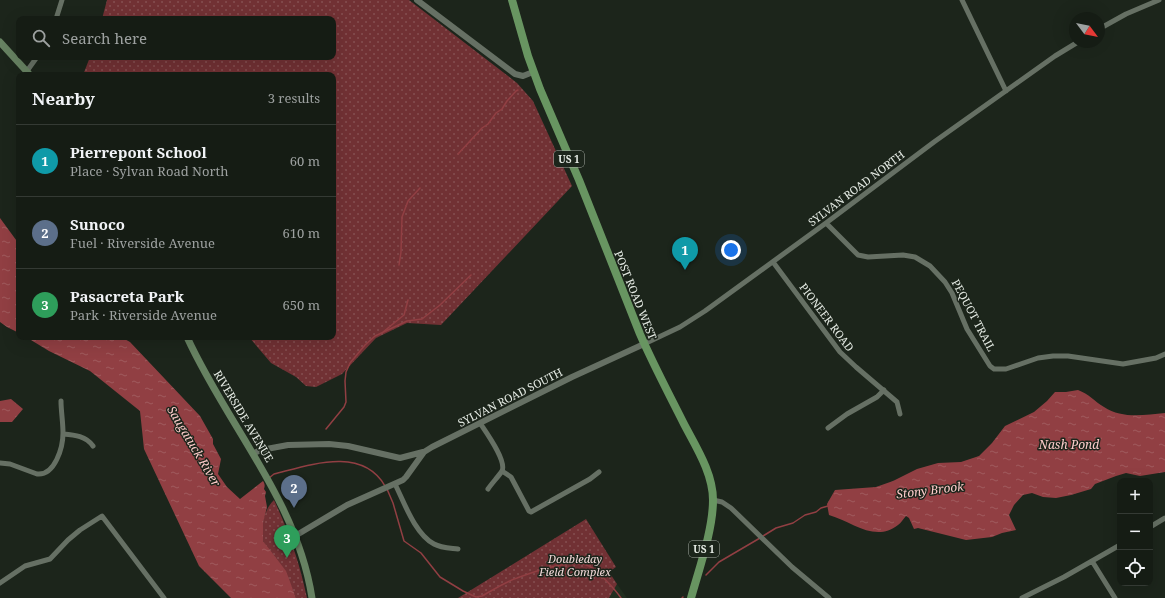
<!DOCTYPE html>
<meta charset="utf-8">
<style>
:root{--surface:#151c14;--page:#1e251d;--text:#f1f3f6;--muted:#9da1a0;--line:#343a34;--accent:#f59b9c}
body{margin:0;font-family:"Noto Serif",serif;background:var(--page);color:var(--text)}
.controls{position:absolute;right:12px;bottom:12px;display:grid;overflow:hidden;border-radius:8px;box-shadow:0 4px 16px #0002}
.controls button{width:36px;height:36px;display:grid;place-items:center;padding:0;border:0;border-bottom:1px solid var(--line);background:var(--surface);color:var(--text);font:20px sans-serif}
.compass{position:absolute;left:1069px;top:12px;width:36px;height:36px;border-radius:50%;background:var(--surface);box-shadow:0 4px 16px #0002;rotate:122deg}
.you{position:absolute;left:731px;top:250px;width:14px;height:14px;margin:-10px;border:3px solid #fff;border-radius:50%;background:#1a73e8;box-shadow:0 0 0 6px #1a73e833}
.badge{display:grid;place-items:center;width:26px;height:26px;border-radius:50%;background:var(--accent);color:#fff;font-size:13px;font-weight:700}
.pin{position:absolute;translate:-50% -33px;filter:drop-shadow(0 1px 2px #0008)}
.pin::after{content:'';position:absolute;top:21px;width:14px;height:12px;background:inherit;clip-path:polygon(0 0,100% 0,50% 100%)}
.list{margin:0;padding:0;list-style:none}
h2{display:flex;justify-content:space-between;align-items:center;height:52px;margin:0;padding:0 16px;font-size:17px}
h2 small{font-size:13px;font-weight:400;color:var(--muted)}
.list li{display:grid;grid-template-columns:26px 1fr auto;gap:12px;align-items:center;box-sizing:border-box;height:72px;padding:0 16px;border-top:1px solid var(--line)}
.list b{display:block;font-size:15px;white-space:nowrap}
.list p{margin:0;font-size:13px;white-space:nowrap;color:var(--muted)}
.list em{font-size:13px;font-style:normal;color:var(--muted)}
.icon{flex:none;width:22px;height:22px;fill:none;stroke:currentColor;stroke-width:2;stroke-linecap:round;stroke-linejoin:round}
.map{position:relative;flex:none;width:1165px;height:598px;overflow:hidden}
.search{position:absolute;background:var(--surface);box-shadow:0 4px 16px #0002;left:16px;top:16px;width:320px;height:44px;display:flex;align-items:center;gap:10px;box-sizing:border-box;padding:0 14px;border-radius:8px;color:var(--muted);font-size:15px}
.panel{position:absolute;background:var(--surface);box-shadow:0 4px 16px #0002;left:16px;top:72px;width:320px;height:268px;border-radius:8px}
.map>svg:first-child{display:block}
.built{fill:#222f20}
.green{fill:url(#green-dots)}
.water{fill:url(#water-ripples)}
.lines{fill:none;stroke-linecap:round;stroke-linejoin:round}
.stream{stroke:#913f43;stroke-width:1.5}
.minor{stroke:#667064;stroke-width:5}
.tertiary{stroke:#667064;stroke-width:6}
.secondary{stroke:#678262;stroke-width:7}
.primary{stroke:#689561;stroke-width:8}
.labels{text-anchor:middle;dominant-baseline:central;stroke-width:3;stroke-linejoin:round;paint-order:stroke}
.shield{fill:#1c251b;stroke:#a9b0a8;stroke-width:1}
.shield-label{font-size:10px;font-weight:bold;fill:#e6ece5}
.street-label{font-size:11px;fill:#e6ece5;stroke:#1c251b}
.park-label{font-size:11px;font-style:italic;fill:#f3d9d9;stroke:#1c251b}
.water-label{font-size:12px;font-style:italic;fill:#fecccb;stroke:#1c251b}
</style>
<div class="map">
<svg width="1165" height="598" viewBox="0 0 1165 598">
<defs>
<pattern id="green-dots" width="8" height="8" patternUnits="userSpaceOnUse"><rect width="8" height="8" fill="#713134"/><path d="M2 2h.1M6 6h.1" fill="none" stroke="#854f51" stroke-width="1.8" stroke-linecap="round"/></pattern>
<pattern id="water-ripples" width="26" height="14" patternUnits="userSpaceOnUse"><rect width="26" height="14" fill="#913f43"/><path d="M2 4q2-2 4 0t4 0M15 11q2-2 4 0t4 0" fill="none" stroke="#a05b5e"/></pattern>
</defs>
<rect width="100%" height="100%" fill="#1c251b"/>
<path class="built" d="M617 584 627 598H609Z"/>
<path class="green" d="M107 0H409L517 83 533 101 572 186 441 325 407 323 376 338 342 374 316 387 306 386 296 377 271 363 249 337H333V75H83L90 57H333V19H102Z
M274 500C289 532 300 564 307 598H296L291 586 263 541C261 526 263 511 274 500Z
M586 519 616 567 609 572 617 584 609 598H458Z"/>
<path class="water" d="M0 218 19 244V333L7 327 0 322Z
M26 337H121L130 342 200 416 213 439V444L221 459 218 474 227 487 240 499 263 481C265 484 265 486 264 489L266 492 265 496 267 507 263 523V541L286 571 296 598H231L199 566 144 449 140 411 90 371 49 351Z
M1078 390C1089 394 1094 401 1104 407 1122 419 1144 415 1165 413V472L1140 476 1126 473 1116 476 1095 484 1091 489 1071 495 1056 498 1043 497 1032 493 1023 495 1014 505 1009 515 1016 530 1002 533 992 537 966 540 918 528 914 529 909 518 906 516C903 519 901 523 898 525 875 543 853 522 829 515L827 504 835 490 876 487 893 481 917 469 938 463 961 462 979 456 992 443 1005 426 1034 412 1047 401 1055 392H1066Z
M11 399 23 409 12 422H0V401Z"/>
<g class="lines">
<path class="stream" d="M458 154 482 128 488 124 496 113 502 109 507 101 516 91 518 90
M399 265 401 252 402 217 408 201 420 188
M383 332 404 315 408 300
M326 429 344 407 346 402 345 381 346 372 350 363 365 345 375 336 407 321 422 319 440 305 471 275
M269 478 274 474C310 465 362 446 385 486
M387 489 393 503 404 541 421 553 440 577 463 591 476 597 482 596C493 590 505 582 517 578 533 572 573 558 589 566 599 572 614 588 621 598
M763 536 776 528 793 523 805 515 816 512 821 508 828 506
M706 575 719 562 760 538
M682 598 683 597"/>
<path class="minor" d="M962 0 1006 91
M56 19 62 0
M1099 29 1126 14 1159 0
M27 71 37 57
M826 223 858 255 868 257 903 255 915 257 930 266 945 282 952 293 967 329 990 366 994 369H1006L1038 358 1053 356H1068L1123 364 1156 358 1165 354
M773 262 840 352 856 367 897 402 900 414
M644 344 680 327 705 311 826 223 934 142 1055 56 1078 42
M480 423C486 432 507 461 502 471 498 477 492 483 488 489
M828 428 847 414 877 397 884 390
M63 434C75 435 86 436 93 446
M0 463 10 464 37 474C55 476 63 447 63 433 63 422 61 411 61 401
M502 471 511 477 529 511 531 512 590 479 599 472
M395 484C404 502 415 534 434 544 441 548 450 548 458 549
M713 500 722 502 731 508 792 567 829 598
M1150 527 1165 518
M1092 561 1115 598
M0 583 25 566 50 559 68 540 80 530 102 516 164 598
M1022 598 1064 577 1120 545"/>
<path class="tertiary" d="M417 0 515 74 523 76 533 72
M254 453 261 450 288 445 329 444 348 446 400 458 423 452
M295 536 347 505 403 480 406 477 424 452 432 447 572 377 644 344"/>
<path class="secondary" d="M0 42 30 75
M187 337C227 425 297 500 312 598"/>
<path class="primary" d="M512 0 528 56 540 89 579 180 640 334C653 364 669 394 684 424 696 447 713 473 713 500 713 530 699 569 691 598"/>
</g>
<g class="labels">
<g class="shield">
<rect x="554" y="151" width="30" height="16" rx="3"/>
<rect x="689" y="541" width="30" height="16" rx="3"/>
</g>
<g class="shield-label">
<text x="569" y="159">US 1</text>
<text x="704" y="549">US 1</text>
</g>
<g class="street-label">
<text transform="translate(856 188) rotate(-37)">SYLVAN ROAD NORTH</text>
<text transform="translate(636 295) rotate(68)">POST ROAD WEST</text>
<text transform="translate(974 315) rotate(62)">PEQUOT TRAIL</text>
<text transform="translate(827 317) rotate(53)">PIONEER ROAD</text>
<text transform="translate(510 397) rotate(-27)">SYLVAN ROAD SOUTH</text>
<text transform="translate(244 416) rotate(59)">RIVERSIDE AVENUE</text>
</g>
<g class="park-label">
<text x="575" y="558">Doubleday<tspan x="575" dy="13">Field Complex</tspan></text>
</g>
<g class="water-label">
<text x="1069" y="444">Nash Pond</text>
<text transform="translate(194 446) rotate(59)">Saugatuck River</text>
<text transform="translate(930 490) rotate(-7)">Stony Brook</text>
</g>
</g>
</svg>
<div class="controls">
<button>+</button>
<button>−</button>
<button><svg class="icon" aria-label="locate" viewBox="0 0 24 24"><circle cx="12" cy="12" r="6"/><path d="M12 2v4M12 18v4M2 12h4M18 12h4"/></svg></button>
</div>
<svg class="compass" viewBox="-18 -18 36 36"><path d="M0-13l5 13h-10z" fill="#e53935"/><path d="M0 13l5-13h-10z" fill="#9da1a0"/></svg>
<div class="you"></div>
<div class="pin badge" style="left:685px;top:270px;background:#0f9aa8">1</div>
<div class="pin badge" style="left:294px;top:508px;background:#5c6f8a">2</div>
<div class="pin badge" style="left:287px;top:558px;background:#2e9e5b">3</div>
<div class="search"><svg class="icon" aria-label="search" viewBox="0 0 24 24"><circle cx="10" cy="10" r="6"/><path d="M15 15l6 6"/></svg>Search here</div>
<section class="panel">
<h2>Nearby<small>3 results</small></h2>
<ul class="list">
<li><span class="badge" style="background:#0f9aa8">1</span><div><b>Pierrepont School</b><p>Place · Sylvan Road North</p></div><em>60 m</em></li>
<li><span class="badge" style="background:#5c6f8a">2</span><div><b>Sunoco</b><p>Fuel · Riverside Avenue</p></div><em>610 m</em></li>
<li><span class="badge" style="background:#2e9e5b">3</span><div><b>Pasacreta Park</b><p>Park · Riverside Avenue</p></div><em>650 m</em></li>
</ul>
</section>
</div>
